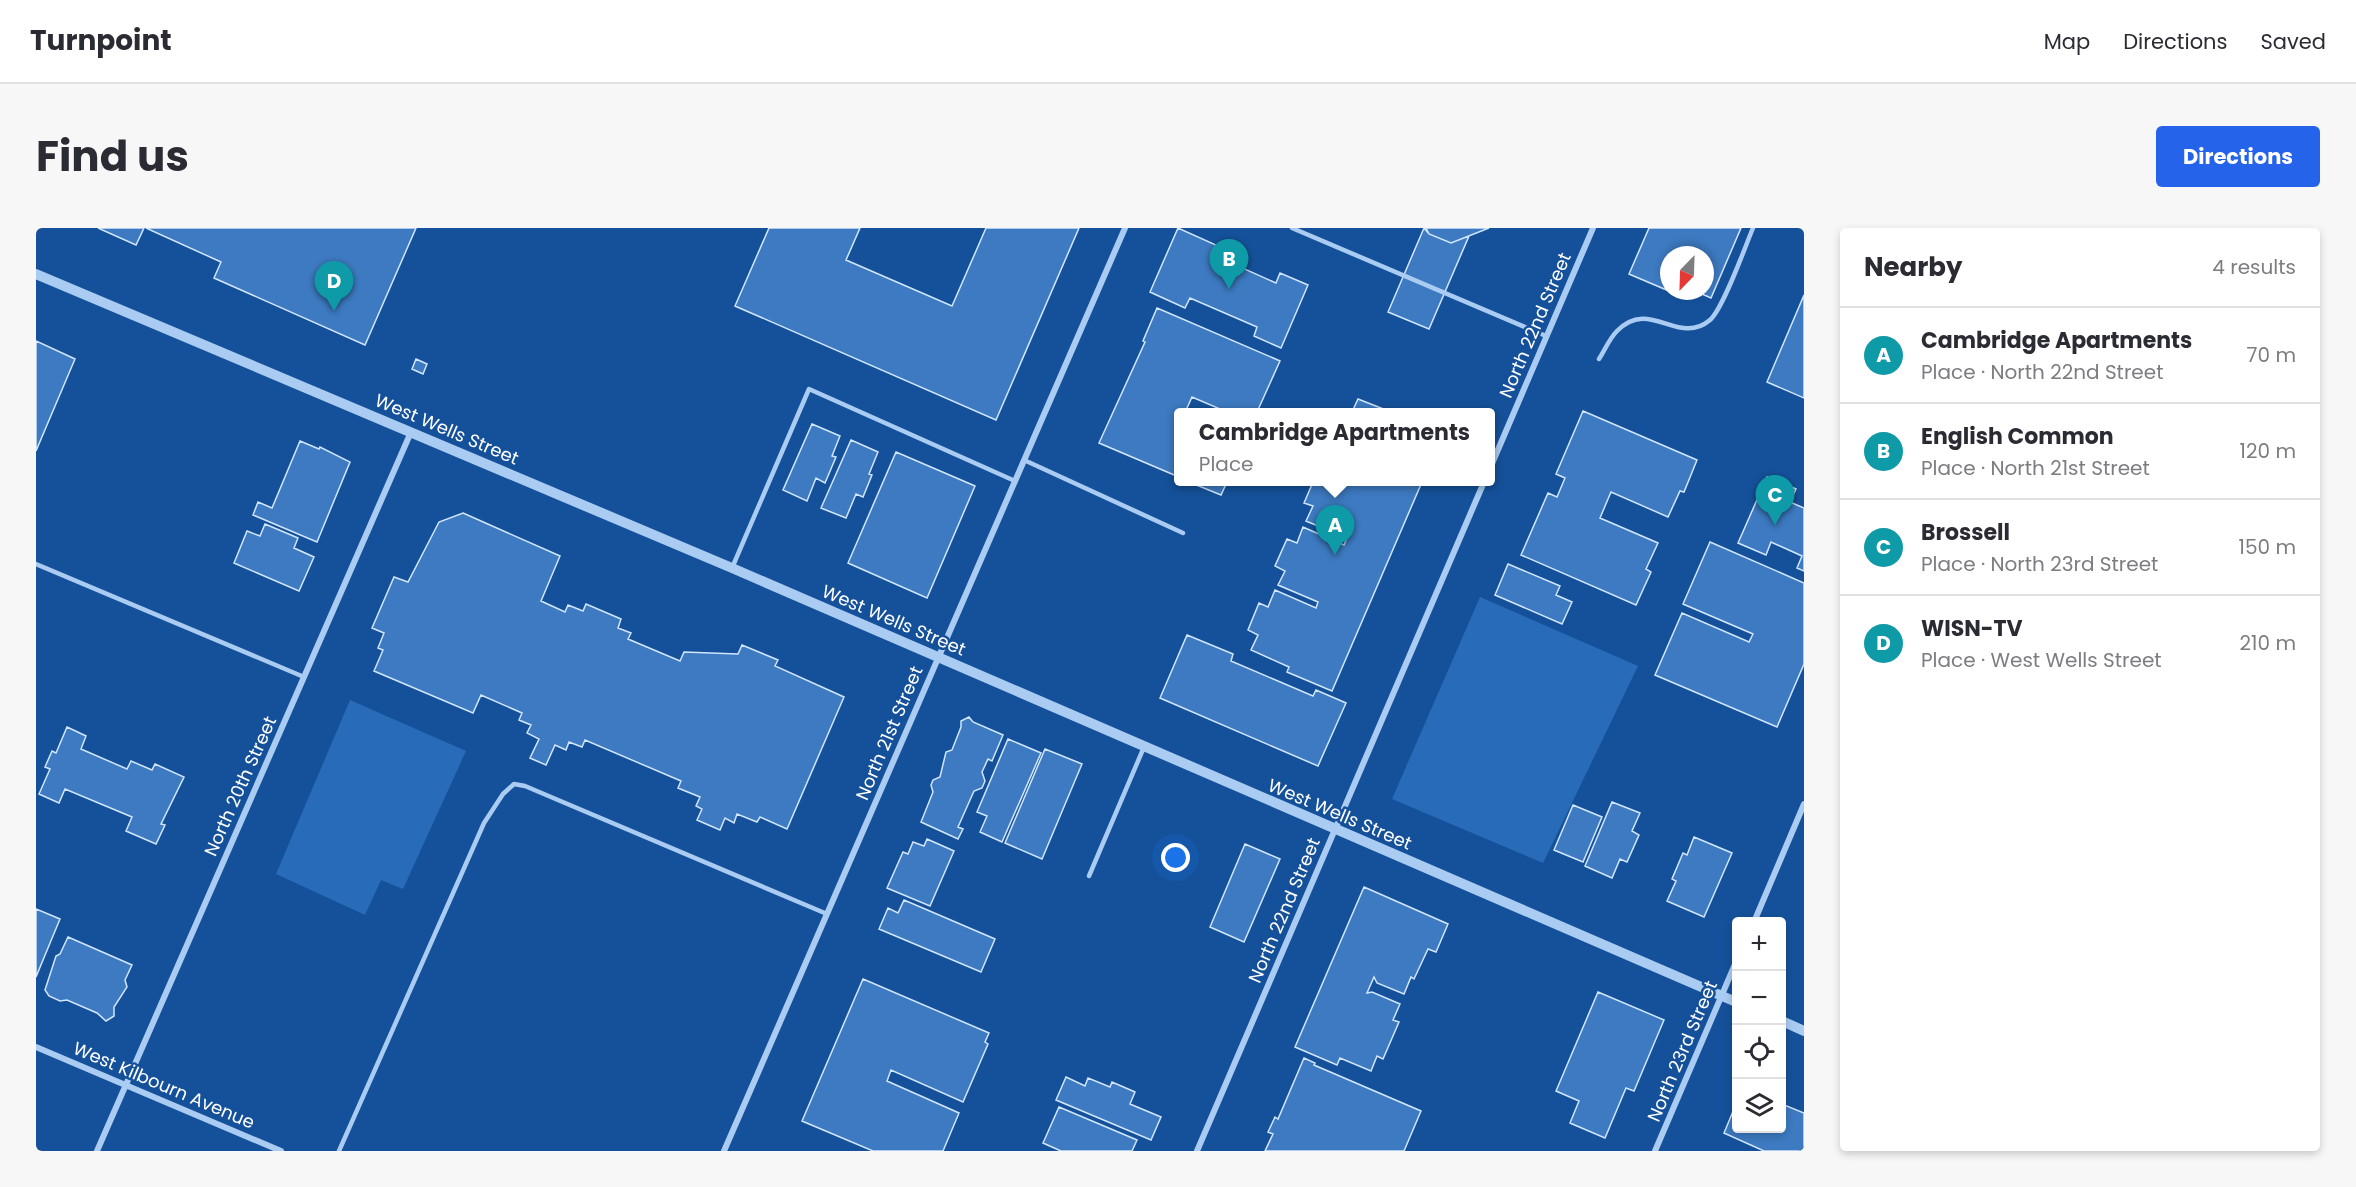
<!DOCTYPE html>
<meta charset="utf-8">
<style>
:root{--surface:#fff;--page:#f7f7f7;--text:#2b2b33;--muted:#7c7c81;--line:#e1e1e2;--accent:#2563eb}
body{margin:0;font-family:Poppins,sans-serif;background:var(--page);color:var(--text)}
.controls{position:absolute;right:18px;bottom:18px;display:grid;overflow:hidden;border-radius:6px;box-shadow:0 3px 9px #0003}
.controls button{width:54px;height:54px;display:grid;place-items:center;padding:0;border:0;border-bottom:2px solid var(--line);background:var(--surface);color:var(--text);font:30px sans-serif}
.compass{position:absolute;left:1624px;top:18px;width:54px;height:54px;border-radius:50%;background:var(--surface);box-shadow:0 3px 9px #0003;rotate:203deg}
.you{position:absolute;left:1140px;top:630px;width:21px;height:21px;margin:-15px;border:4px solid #fff;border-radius:50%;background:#1a73e8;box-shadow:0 0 0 9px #1a73e833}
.badge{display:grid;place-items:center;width:39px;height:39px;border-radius:50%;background:var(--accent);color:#fff;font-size:20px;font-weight:700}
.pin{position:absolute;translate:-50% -50px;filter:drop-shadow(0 2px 3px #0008)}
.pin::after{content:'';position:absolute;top:32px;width:21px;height:18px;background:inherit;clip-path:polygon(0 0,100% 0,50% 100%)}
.popup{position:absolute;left:1138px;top:180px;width:321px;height:78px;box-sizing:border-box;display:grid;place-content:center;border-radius:6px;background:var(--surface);filter:drop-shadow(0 2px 4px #0005);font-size:20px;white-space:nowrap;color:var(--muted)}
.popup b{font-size:22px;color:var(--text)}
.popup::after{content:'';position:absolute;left:50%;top:100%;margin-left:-12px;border:12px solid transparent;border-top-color:var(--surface)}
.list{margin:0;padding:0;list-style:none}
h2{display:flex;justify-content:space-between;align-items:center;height:78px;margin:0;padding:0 24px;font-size:26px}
h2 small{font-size:20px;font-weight:400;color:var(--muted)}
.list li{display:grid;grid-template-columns:39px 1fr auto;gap:18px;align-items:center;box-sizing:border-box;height:96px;padding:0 24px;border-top:2px solid var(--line)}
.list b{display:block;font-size:22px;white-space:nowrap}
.list p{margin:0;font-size:20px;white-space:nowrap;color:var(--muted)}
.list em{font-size:20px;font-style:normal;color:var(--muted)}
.icon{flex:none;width:33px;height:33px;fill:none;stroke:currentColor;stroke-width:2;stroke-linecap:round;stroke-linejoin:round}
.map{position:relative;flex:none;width:1768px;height:923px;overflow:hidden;border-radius:6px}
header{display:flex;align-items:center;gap:36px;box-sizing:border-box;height:84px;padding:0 30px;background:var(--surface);border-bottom:2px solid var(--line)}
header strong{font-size:28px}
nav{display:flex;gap:33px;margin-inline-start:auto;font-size:21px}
.intro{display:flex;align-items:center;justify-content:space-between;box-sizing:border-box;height:144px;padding:0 36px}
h1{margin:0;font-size:42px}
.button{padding:15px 27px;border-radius:6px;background:var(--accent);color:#fff;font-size:21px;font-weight:700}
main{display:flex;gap:36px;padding:0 36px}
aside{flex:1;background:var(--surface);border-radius:6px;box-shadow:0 3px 9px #0003}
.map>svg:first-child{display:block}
.green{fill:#286bb8}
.building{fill:#3d7ac1;stroke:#d1e6fd;stroke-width:1.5}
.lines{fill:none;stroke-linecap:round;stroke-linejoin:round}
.service{stroke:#aaccf3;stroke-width:4.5}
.minor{stroke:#aaccf3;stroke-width:6}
.tertiary{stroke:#aaccf3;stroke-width:10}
.labels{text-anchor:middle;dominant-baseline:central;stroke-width:5;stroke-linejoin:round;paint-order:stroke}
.street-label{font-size:18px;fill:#fff;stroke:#15519a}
</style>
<header>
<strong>Turnpoint</strong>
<nav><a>Map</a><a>Directions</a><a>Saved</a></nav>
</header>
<div class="intro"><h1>Find us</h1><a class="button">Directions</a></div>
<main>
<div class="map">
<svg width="1768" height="923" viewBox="0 0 1768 923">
<rect width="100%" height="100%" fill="#15519a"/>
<path class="green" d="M1444 369 1602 438 1507 635 1356 571Z
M314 472 430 523 367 661 345 652 329 687 240 646Z"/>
<path class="building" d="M62 0H108L100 17Z
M110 0H380L329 117 178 50 185 34Z
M733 0H824L810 32 916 78 950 0H1043L960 192 699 78Z
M1142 0 1180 17 1175 26 1240 55 1244 45 1272 57 1245 120 1218 108 1221 99 1154 70 1149 80 1114 64Z
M1388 0 1393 6 1415 15 1433 8 1393 101 1352 84Z
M1390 0H1453L1415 15 1393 6Z
M1613 0H1705L1675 70 1659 63H1669V27H1633V63L1593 46Z
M1768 67V170L1731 154Z
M1121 80 1244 133 1221 184H1191L1156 169 1151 180 1162 184H1143V249L1063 215 1109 114 1107 113Z
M0 113 39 131 0 223Z
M380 131 391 136 387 146 376 141Z
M1322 171 1355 184H1316Z
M1547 183 1661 232 1648 264 1644 263 1632 289 1575 264 1564 290 1622 315 1610 341 1615 344 1600 377 1485 327 1512 265 1521 269 1529 250 1520 246Z
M776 196 804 208 796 228 800 229 789 255 780 250 771 273 747 262Z
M815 212 842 224 833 246 836 247 827 269 820 266 810 290 785 280Z
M264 213 283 221 284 219 314 234 281 314 217 287 222 274 236 280Z
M860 224 939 258 891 370 812 335Z
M1731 249 1760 261 1754 274 1768 280V343L1761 340 1766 328 1735 314 1730 327 1702 315Z
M1153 254H1191L1185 267Z
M1277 254H1386L1296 463 1251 444 1253 439 1215 422 1222 407 1212 402 1223 375 1232 379 1239 362 1280 380 1282 374 1242 357 1249 343 1239 338 1251 311 1261 315 1267 299 1308 317 1311 310 1270 293 1277 278 1268 275Z
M427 285 524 328 505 373 529 384 532 377 547 383 550 376 585 391 582 400 595 405 592 411 644 433 648 424 702 426 706 417 742 432 739 438 808 469 751 601 724 589 721 594 701 586 698 595 689 590 684 602 661 592 666 581 660 578 664 569 642 560 645 553 549 512 546 519 533 514 530 522 519 517 510 537 494 530 503 511 491 505 495 497 483 492 486 485 445 467 437 485 338 443 347 422 342 420 348 405 336 400 358 349 372 354 403 294Z
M229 296 262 310 258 320 278 329 263 363 198 335 211 303 224 308Z
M1674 314 1768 355V436L1741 499 1619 447 1646 385 1713 414 1717 406 1647 376Z
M1472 336 1524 358 1520 367 1536 374 1526 396 1459 367Z
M1151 407 1197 426 1195 433 1277 468 1280 462 1310 475 1282 538 1124 470Z
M933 489 937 494 967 507 956 533 952 531 946 544 949 553 946 560 938 563 922 599 927 601 922 611 885 594 897 564 895 557 897 552 904 549 910 524 916 522 925 499V493Z
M31 499 50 508 45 521 91 541 95 533 116 542 119 536 148 549 125 596 129 597 120 616 90 603 96 589 29 561 23 575 3 566 14 541 9 539 16 523 20 525Z
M972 511 1005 525 966 614 944 604 951 588 941 584Z
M1009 521 1046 536 1006 631 969 615Z
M1576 574 1604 585 1596 603 1603 607 1591 634 1584 631 1576 650 1549 638Z
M1537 577 1566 589 1547 634 1518 622Z
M1658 609 1696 625 1668 689 1631 673 1640 653 1636 651 1647 625 1651 627Z
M891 611 918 623 894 678 851 660 867 624 872 626 877 614 888 618Z
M1209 616 1244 631 1208 714 1174 699Z
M1328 659 1412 696 1400 724 1392 721 1378 751 1375 749 1368 766 1341 755 1338 749 1331 765 1336 764 1364 776 1357 792 1363 794 1347 831 1341 828 1335 843 1304 830 1301 837 1259 819Z
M868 672 959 711 945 744 843 701 852 680 862 685Z
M0 681 24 691 0 749Z
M32 709 96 737 89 752 91 759 78 779V788L70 793 61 785 31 772 24 773 13 768 9 762 20 728 24 726Z
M827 751 953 805 949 814 952 816 927 874 855 842 851 853 923 885 907 923H837L766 893Z
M1562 764 1628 792 1598 863 1590 860 1569 910 1534 895 1543 873 1520 863Z
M1268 830 1279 835 1278 837 1385 883 1368 923H1229L1237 906 1232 904 1239 889 1242 891Z
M1030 849 1049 858 1052 850 1074 859 1076 854 1099 864 1094 876 1125 889 1115 912 1020 872Z
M1700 876V900H1746V876L1768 885V923H1728L1688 905Z
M1023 879 1101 912 1096 923H1025L1007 915Z"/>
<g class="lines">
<path class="service" d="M1256 0 1510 108
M1563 131C1569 122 1573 111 1581 103 1614 69 1642 119 1674 92 1687 81 1709 19 1717 0
M988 232 1147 305
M0 336 268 449
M696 340 773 161 979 253
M1053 648 1108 519
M303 923 448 595 467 566 478 556 489 558 791 686"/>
<path class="minor" d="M1455 238 1557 0
M1718 694 1768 576
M0 819 245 923
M61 923 375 204
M688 923 1089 0
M1161 923 1448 254
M1619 923 1700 734"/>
<path class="tertiary" d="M0 46 696 340 1700 774
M1746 793 1768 803"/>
</g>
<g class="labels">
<g class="street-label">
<text transform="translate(1499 97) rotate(-67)">North 22nd Street</text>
<text transform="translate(411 201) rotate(23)">West Wells Street</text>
<text transform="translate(858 392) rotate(23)">West Wells Street</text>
<text transform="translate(853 505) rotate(-67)">North 21st Street</text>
<text transform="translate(204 558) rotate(-66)">North 20th Street</text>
<text transform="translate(1304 586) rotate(23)">West Wells Street</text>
<text transform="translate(1248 682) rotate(-67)">North 22nd Street</text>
<text transform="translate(1646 823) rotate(-67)">North 23rd Street</text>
<text transform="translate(128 857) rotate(23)">West Kilbourn Avenue</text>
</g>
</g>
</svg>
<div class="controls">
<button>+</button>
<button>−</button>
<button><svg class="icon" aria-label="locate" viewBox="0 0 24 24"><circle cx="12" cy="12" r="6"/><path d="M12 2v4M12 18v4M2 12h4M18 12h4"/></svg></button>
<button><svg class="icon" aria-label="layers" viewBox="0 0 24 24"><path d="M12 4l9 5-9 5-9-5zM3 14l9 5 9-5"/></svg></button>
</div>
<svg class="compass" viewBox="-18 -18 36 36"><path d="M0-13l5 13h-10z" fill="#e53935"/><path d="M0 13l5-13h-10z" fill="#7c7c81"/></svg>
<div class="you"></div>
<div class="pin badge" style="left:1299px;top:327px;background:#0f9aa8">A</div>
<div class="popup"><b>Cambridge Apartments</b>Place</div>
<div class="pin badge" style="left:1193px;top:61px;background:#0f9aa8">B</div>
<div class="pin badge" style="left:1739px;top:297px;background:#0f9aa8">C</div>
<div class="pin badge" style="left:298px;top:83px;background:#0f9aa8">D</div>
</div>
<aside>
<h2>Nearby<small>4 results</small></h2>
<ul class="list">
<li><span class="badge" style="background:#0f9aa8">A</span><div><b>Cambridge Apartments</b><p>Place · North 22nd Street</p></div><em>70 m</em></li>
<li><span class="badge" style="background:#0f9aa8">B</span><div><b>English Common</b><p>Place · North 21st Street</p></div><em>120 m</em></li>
<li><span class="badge" style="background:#0f9aa8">C</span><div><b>Brossell</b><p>Place · North 23rd Street</p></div><em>150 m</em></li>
<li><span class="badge" style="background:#0f9aa8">D</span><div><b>WISN-TV</b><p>Place · West Wells Street</p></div><em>210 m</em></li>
</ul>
</aside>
</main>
